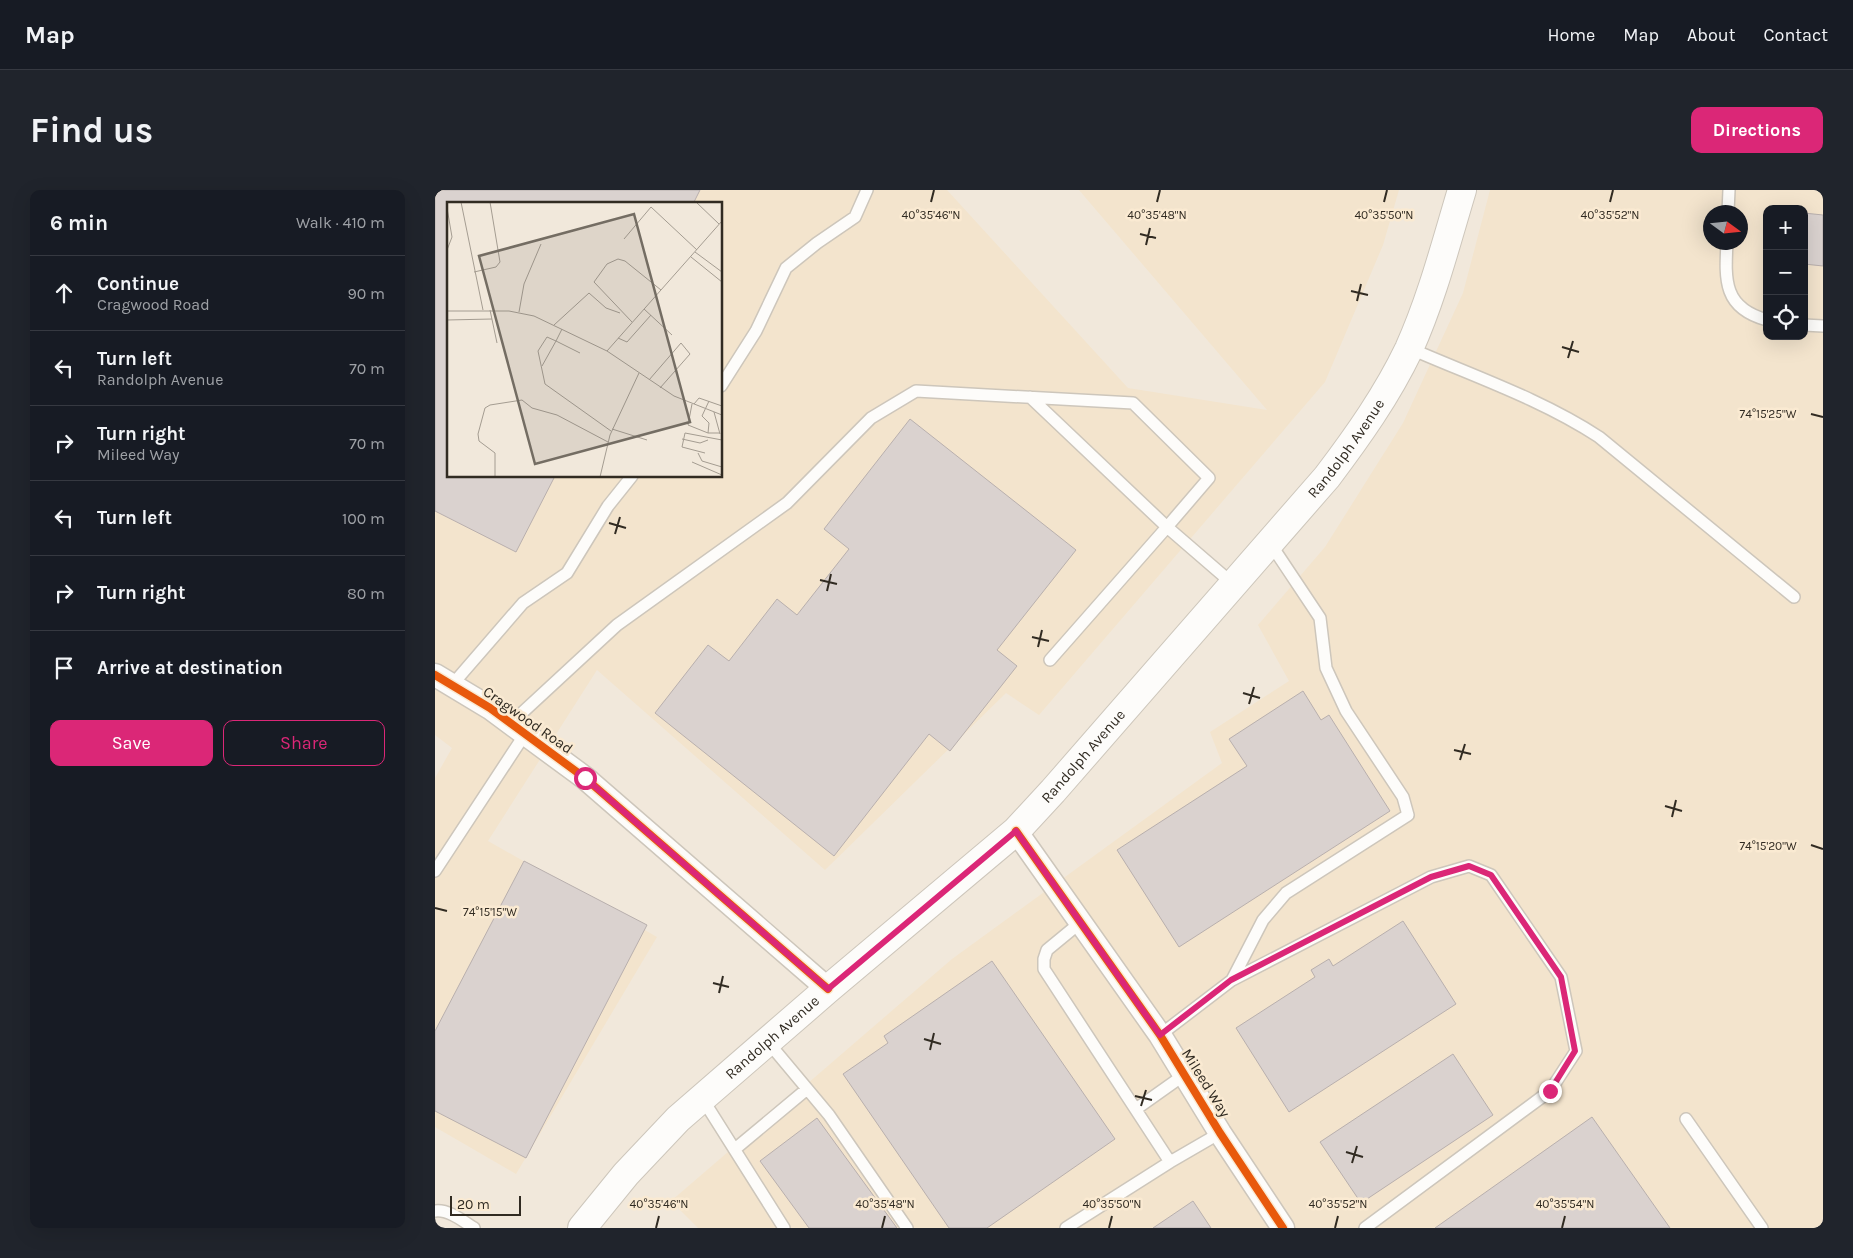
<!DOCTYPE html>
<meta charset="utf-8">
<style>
:root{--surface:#171b24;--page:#20242c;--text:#f1f3f6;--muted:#9ea1a6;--line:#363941;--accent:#db2777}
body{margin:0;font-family:Karla,sans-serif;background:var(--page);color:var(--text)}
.controls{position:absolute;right:15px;top:15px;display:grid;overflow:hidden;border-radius:10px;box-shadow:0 5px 20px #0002}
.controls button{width:45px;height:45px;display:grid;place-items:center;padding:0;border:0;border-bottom:1px solid var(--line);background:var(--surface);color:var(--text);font:25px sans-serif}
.compass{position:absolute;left:1268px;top:15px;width:45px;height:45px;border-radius:50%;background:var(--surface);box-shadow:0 5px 20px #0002;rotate:105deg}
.scale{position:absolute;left:15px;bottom:12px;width:71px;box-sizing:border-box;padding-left:5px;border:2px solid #312b22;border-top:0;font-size:14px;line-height:18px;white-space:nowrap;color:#312b22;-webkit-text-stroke:4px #faead2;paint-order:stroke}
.stop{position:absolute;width:15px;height:15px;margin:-11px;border:4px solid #db2777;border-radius:50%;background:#fff}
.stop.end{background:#db2777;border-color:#fff;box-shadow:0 1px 5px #0008}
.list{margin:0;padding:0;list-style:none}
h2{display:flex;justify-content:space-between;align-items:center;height:65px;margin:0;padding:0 20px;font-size:21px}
h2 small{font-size:16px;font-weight:400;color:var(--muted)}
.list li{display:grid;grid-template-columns:32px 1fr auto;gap:15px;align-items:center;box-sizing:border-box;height:75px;padding:0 20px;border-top:1px solid var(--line)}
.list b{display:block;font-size:19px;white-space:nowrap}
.list p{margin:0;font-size:16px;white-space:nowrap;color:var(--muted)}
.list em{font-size:16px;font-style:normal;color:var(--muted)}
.actions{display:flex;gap:10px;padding:15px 20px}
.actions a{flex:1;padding:11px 0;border:1px solid var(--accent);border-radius:10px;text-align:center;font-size:18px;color:var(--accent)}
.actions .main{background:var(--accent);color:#fff}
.icon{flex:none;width:28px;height:28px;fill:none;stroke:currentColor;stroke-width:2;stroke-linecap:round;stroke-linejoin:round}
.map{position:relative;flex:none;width:1388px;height:1038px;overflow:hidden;border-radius:10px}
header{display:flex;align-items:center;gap:30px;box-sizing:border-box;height:70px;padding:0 25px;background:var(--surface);border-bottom:1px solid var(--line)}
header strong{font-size:24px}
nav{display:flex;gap:28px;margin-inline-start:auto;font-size:18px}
.intro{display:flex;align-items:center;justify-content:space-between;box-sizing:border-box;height:120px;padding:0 30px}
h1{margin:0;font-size:35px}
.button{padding:12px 22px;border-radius:10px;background:var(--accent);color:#fff;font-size:18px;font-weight:700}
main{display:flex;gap:30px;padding:0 30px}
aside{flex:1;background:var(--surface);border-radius:10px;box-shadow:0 5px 20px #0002}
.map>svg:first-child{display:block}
.built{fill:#f3e4cd;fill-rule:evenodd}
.building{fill:#dad2cf;stroke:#b8afad}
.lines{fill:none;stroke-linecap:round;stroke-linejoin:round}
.lane-casing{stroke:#cdc6bb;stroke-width:14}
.street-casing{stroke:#cdc6bb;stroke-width:25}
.secondary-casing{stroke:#cdc6bb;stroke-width:30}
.lane{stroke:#fdfcfa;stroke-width:11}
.street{stroke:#fdfcfa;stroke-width:22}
.secondary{stroke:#fdfcfa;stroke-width:28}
.cycleway-casing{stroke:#faead2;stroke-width:11}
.cycleway{stroke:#e8590c;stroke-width:8}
.route{stroke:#db2777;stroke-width:6}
.ticks{fill:none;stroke:#312b22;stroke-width:2}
.labels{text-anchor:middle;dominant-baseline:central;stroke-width:5;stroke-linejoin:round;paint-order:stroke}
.street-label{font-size:15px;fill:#312b22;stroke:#faead2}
.inset-road{fill:none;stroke:#a49c91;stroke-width:1}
.view{fill:#746d63;fill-opacity:0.15;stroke:#746d63;stroke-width:2.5}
.inset-edge{fill:none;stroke:#312b22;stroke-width:2.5}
.ticks-label{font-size:12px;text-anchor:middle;fill:#312b22;stroke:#faead2;stroke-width:5;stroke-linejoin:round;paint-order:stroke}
</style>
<header>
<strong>Map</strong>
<nav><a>Home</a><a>Map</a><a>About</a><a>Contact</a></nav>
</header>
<div class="intro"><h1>Find us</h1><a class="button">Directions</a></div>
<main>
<aside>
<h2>6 min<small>Walk · 410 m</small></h2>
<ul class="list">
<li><svg class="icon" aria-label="ahead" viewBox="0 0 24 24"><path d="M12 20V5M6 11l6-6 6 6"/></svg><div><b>Continue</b><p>Cragwood Road</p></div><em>90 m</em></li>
<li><svg class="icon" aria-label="left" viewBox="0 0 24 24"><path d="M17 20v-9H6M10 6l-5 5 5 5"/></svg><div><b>Turn left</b><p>Randolph Avenue</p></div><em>70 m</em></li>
<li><svg class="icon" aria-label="right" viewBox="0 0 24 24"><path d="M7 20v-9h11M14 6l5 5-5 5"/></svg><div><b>Turn right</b><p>Mileed Way</p></div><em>70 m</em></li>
<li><svg class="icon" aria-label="left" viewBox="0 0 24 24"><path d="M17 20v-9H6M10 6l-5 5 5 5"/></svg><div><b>Turn left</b></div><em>100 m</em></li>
<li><svg class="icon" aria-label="right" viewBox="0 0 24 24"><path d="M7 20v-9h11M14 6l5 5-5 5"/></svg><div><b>Turn right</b></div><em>80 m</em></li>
<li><svg class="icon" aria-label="arrive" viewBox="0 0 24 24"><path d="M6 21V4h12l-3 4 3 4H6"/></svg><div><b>Arrive at destination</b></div></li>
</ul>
<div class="actions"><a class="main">Save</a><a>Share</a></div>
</aside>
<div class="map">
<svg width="1388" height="1038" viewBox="0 0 1388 1038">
<rect width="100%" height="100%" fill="#f1e8db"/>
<path class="built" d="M0 0H512L693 198 832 220 644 0H964L948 55 890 192 604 525 571 503 390 680 162 480 53 651 222 747 81 984 0 937V588L17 558 0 545ZM14 14H286V286H14Z
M1055 0H1388V1038H263L236 1011 517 769 787 573 775 542 854 491 823 435 890 357 968 233 1028 103ZM1332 19H1369V146H1332ZM1276 22H1306V52H1276Z"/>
<path class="building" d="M0 0H265L258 14H14V286H120L81 362 0 321Z
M1369 23 1388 25V76L1369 74Z
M475 229 641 360 562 460 582 476 515 561 494 544 399 666 220 523 273 455 294 471 342 409 362 425 414 359 389 339Z
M868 501 886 530 894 525 955 621 744 757 682 660 812 576 794 549Z
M89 671 212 735 91 968 0 921V841Z
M968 731 1021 814 854 922 801 838 880 787 876 780 894 769 898 776Z
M557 771 680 949 552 1038H514L408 884 453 853 449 846Z
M1018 864 1058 925 926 1013 885 952Z
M1157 927 1235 1038H1000Z
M382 928 462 1038H374L325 971Z
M758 1011 776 1038H718Z"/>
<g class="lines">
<g class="lane-casing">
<path id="lane" d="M1293 22 1294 0
M1292 52C1290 90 1288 118 1332 130
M1369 135 1388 136
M974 158C1038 186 1106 209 1164 247L1359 407
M286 196 321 141 351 78 382 53 420 27 432 0
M595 207 732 337 615 470
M17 495 88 413 132 383 173 316 197 286
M76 533 182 435 352 313 436 228 481 201 698 213 774 288 732 337 798 394
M0 681 90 544
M646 732 612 760 609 769V779L735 972
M797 790 828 730 851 703 973 625 968 607 911 521 891 478 885 428 835 353
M725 845 797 790 996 687 1034 676 1056 685 1126 787 1141 861 1115 901 930 1038
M333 852 394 925 472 1038
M267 908 349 1038
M701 919 749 885
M1251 929 1327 1038
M300 959 372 899
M0 1021C13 1019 28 1031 39 1038
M631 1038 735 972 785 943"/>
</g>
<g class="street-casing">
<path id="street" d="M0 485 55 518 150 588 393 799
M581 641 725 845 785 943 848 1038"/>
</g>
<g class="secondary-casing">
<g id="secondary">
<path id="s1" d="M147 1038 191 984 243 929 393 799 581 641 618 601 892 287C923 246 952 205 974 159 997 108 1011 53 1027 0"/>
</g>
</g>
<use href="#lane" class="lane"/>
<use href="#street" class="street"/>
<use href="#secondary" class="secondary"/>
<g class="cycleway-casing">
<path id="cycleway" d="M0 485 55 518 150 588 393 799
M581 641 725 845 785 943 848 1038"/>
</g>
<use href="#cycleway" class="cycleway"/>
</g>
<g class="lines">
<path class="route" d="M150 588 393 799 581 641 725 845 796 790 996 687 1034 676 1056 685 1126 787 1140 861 1115 901"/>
</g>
<path class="ticks" d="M496 12 499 0M722 12 725 0M949 12 952 0M1175 12 1178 0M705 44 721 48M711 55 715 38M916 101 933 105M922 111 926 94M1127 157 1144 162M1133 168 1138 151M1376 224 1388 227M174 333 191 338M180 344 185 327M385 390 402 394M392 401 396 384M597 447 614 451M603 457 607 440M808 503 825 508M814 514 819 497M1019 560 1036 564M1025 570 1030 554M1230 616 1247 621M1237 627 1241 610M1376 655 1388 659M0 718 12 721M278 793 294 797M284 803 288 786M489 849 506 854M495 860 499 843M700 906 717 910M706 916 711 900M911 962 928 967M917 973 922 956M221 1038 224 1026M447 1038 450 1026M674 1038 677 1026M900 1038 903 1026M1127 1038 1130 1026"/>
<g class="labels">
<g class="street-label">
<text stroke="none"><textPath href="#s1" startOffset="1095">Randolph Avenue</textPath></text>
<text transform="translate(93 530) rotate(35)">Cragwood Road</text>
<text stroke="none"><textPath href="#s1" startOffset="690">Randolph Avenue</textPath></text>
<text stroke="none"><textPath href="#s1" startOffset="270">Randolph Avenue</textPath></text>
<text transform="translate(771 893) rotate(58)">Mileed Way</text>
</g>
</g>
<g transform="translate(12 12)">
<rect width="275" height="275" fill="#f1e8db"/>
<path class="inset-road" d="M14 0 36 108M249 0 272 22M0 6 5 35 0 48M177 37 204 5 250 48M248 50 275 70M244 55 275 80M27 70 49 65 53 60 43 0M197 107 225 133M43 108 50 141M0 109H62L87 114 160 149 227 194 275 213M72 110 77 82 94 42M0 118 45 117M185 120 147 80 160 62 171 57 178 59 214 88M107 123 142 91 159 106 173 111M115 127 109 139 100 135 91 149 98 182 164 229M171 136 180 140 204 113M160 149 275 19M95 164 109 139 133 151M202 178 234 141 243 152 213 186M245 202 241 223 261 231H273M247 202 252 196 275 204M267 210 273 232M165 227 200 238M261 231 262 221 255 214 262 199M235 237 253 241 261 238M251 251 255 259 275 265M258 251 235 245 238 231 275 238M245 260 275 273M48 275V251L32 239 31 232 38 206 43 203 75 198 85 206 110 213 161 240M153 275 163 233 192 171"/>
<path class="view" d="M187 12 243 220 88 262 32 54Z"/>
<rect width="275" height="275" class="inset-edge"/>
</g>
<g class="ticks-label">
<text x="496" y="29">40°35'46"N</text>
<text x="722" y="29">40°35'48"N</text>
<text x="949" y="29">40°35'50"N</text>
<text x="1175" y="29">40°35'52"N</text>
<text x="1333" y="228">74°15'25"W</text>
<text x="1333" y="660">74°15'20"W</text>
<text x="55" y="726">74°15'15"W</text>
<text x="224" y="1018">40°35'46"N</text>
<text x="450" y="1018">40°35'48"N</text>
<text x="677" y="1018">40°35'50"N</text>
<text x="903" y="1018">40°35'52"N</text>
<text x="1130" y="1018">40°35'54"N</text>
</g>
</svg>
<div class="controls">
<button>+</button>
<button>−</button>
<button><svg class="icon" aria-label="locate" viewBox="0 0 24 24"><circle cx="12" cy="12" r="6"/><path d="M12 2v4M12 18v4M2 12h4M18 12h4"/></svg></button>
</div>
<svg class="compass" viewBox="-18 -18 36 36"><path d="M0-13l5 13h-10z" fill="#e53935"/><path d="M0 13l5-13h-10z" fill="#9ea1a6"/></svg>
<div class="scale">20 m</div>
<div class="stop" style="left:150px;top:588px"></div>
<div class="stop end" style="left:1115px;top:901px"></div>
</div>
</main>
